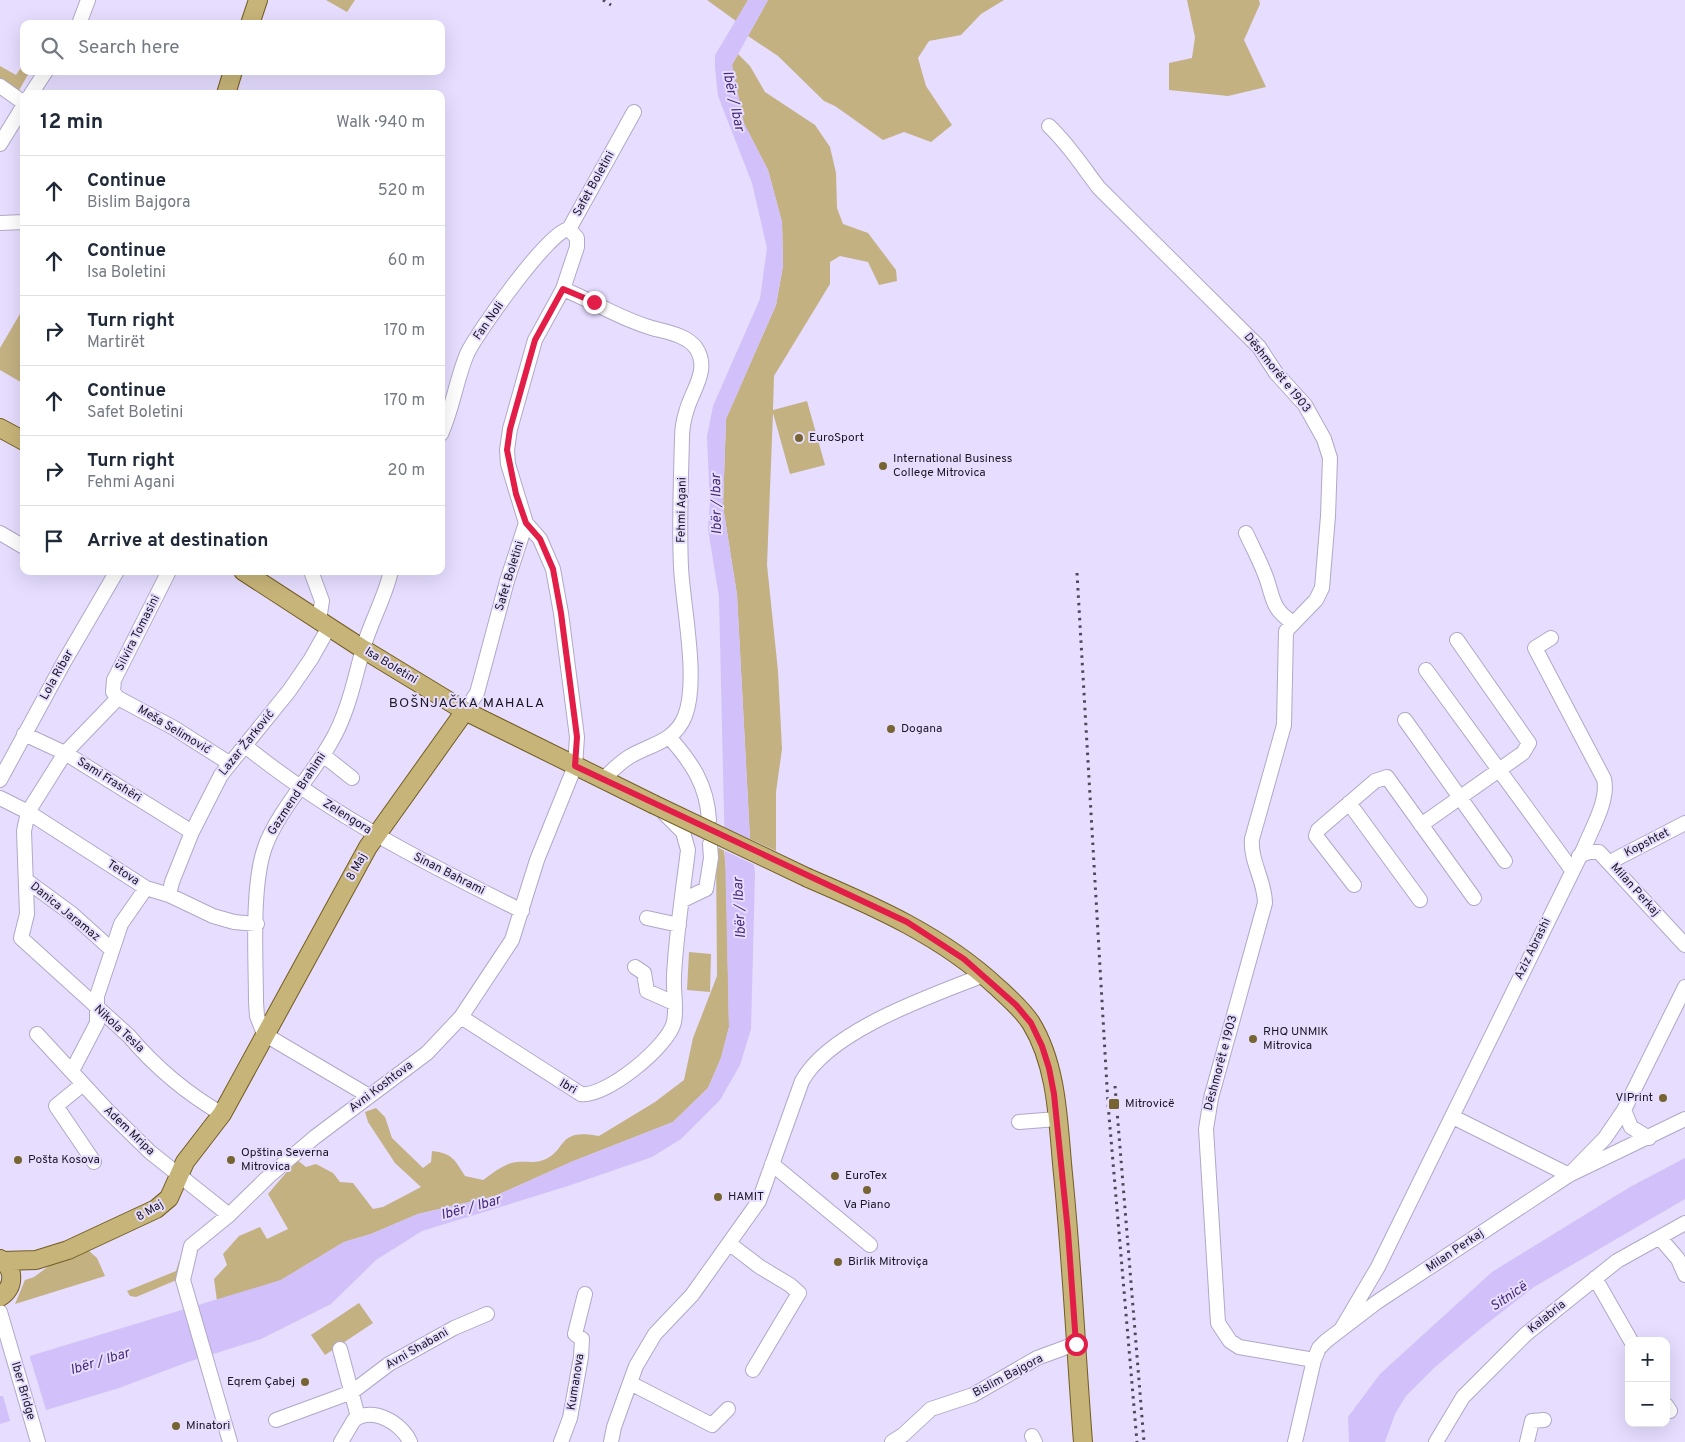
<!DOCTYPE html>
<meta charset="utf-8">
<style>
:root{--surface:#fff;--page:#f2f2f3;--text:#1f2937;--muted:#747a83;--line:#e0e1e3}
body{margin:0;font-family:Overpass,sans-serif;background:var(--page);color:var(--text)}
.controls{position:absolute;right:15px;bottom:15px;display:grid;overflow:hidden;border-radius:10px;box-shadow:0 5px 20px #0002}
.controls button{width:45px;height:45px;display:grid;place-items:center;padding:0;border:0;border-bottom:1px solid var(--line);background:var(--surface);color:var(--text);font:25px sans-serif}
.stop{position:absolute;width:15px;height:15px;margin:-11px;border:4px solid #e11d48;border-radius:50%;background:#fff}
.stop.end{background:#e11d48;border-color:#fff;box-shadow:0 1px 5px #0008}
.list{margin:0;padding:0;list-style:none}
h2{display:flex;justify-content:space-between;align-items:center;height:65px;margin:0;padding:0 20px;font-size:21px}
h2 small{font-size:16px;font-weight:400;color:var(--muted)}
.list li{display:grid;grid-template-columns:32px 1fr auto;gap:15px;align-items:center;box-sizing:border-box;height:70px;padding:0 20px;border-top:1px solid var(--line)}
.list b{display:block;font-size:19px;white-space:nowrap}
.list p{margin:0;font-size:16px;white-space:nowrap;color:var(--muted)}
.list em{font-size:16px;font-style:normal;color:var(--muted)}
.icon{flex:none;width:28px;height:28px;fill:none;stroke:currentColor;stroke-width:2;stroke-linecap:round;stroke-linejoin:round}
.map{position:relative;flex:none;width:1685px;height:1442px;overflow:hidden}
.search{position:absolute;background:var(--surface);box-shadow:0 5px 20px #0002;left:20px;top:20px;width:425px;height:55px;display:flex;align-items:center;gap:12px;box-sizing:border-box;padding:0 18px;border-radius:10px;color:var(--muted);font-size:19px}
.panel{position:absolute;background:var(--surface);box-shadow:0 5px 20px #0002;left:20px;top:90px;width:425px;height:485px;border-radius:10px}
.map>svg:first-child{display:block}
.green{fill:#c3b182}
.water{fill:#d1c0f9}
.pier{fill:#e6ddff}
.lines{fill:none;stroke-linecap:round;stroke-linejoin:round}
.minor-casing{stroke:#b1a8c7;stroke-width:16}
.major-casing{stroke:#735d20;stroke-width:20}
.minor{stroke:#fff;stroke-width:14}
.major{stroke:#c7b479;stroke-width:18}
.rail{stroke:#4d4859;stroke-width:3;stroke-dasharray:2.5 5;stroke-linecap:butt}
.major-bridge-casing{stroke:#735d20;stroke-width:20;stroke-linecap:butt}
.major-bridge{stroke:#c7b479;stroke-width:18}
.route{stroke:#e11d48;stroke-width:6}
.poi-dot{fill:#766432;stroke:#e6ddff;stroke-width:2}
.labels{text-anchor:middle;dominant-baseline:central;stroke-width:4;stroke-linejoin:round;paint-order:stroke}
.street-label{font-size:12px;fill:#1b1723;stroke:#e6ddff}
.poi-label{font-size:12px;fill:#1b1723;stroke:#e6ddff;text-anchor:start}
.water-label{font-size:14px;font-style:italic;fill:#482879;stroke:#e6ddff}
.neighbourhood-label{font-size:14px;letter-spacing:1px;fill:#1b1723;stroke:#e6ddff}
</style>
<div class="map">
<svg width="1685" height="1442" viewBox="0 0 1685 1442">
<rect width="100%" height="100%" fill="#e6ddff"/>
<path class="green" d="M326 0H355L347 12Z
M707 0H748L736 21Z
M768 0H1004L981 14 961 35 929 41 918 58 926 86 952 125 931 142 904 132 883 140 835 106 824 101 778 56 748 36Z
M1187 0H1259L1260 4 1244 40 1266 87 1228 96 1169 90V63L1192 58 1195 37Z
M738 54 750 66 765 92 815 125 830 147 836 173 837 208 843 224 868 233 896 270 897 281 879 285 868 262 840 256 830 262V284L774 376 773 410 807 401 825 465 790 474 773 413 767 565 778 671 782 749 776 792V851L750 839 737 595 723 506 726 419 776 305 783 266 782 222 768 170 743 122 732 65Z
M24 63V71H30L18 92 0 79V66L16 75Z
M24 307V384L0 370V348Z
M716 847 724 850 726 870 729 1027 721 1058 708 1088 673 1122 571 1162 495 1196 418 1214 371 1234 344 1242 281 1280 217 1301 214 1279 227 1265 223 1254 239 1236 260 1227 267 1239 288 1229 268 1194 297 1160 306 1167 316 1164 333 1173 340 1182 353 1183 373 1209 383 1207 421 1187 395 1163 368 1122 365 1112 376 1108 385 1117 392 1138 423 1168 431 1162 432 1151C452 1153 455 1160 465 1176L483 1180C493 1173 504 1163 517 1162 524 1161 533 1163 540 1161 569 1153 554 1127 599 1136L655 1102 684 1080 693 1038 717 976Z
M689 952 711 954 710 992 687 990Z
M88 1250 97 1258 105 1276 15 1304 25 1280 34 1277 53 1263Z
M179 1261 185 1264 179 1279 136 1297 130 1296 127 1291 176 1271Z
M359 1303 373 1323 325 1355 311 1335Z"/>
<path class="water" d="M748 0H768L732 65 744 123 768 170 782 222 783 266 776 305 726 419 723 506 737 595 750 839 755 873 751 1029 740 1065 720 1100 681 1139 652 1157 568 1186 422 1231 376 1260 331 1304 261 1339 188 1362 119 1388 0 1424V1365L281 1280 344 1242 371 1234 418 1214 495 1196 571 1162 673 1122 708 1088 721 1058 729 1027 719 597 708 529 710 503 707 437 713 406 760 299 767 248 752 183 718 96 715 68V55Z
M1685 1158V1199L1534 1287 1480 1329 1434 1368 1406 1396 1395 1414 1385 1442H1349L1348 1417 1380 1374 1492 1272 1630 1187Z"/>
<path class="pier" d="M720 825 753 841 757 866 721 849Z
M29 1354 47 1413 11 1424 3 1396H0V1362Z"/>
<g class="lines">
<g class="minor-casing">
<path id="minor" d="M79 24 88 0
M0 86 24 103
M31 94 46 71
M1049 126C1070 146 1082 166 1099 188L1259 347 1276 373 1305 405 1324 439 1330 458 1328 516 1322 588 1316 600 1286 631 1284 725 1252 839C1250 861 1265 881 1265 903L1211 1098 1206 1129 1218 1323 1230 1341 1239 1347 1314 1360
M0 144 24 105
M0 223 24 222
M569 229 634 112
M563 289C593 301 620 319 652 328 666 332 687 335 696 348 710 369 693 389 687 409 684 418 682 428 682 438 681 480 679 524 681 567 683 607 699 680 685 716 674 743 650 744 629 757 619 763 611 772 603 779
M441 434C453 408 456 380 467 354 476 334 551 228 569 229
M0 533 24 547
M1246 533C1252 546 1259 559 1264 572 1274 595 1269 607 1292 622
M169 571 114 680 113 692 118 698 174 728 229 763
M311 571 322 601 319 620
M1426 670 1572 870
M118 698 65 753 28 812 24 831 27 914 21 938 129 1036C156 1068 186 1093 222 1114
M465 711 477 693 507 581 526 523 508 464 507 450 510 429 535 340 563 289 577 247V238L569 229
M1405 720 1505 861
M24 734 65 753 192 832
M670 738C692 763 707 785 709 820
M244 745C329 814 425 863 522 911
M323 755 352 778
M0 780 64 662 117 571
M0 798 28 812 146 888 169 895 213 916 234 922 257 924
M1349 803 1420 900
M1421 825 1523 753 1529 743 1457 640
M1579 856 1589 852H1599L1685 945
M1610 862 1685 823
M27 881 72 914 112 950
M1354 885 1316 836 1318 830 1375 781 1387 777 1474 898
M169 895 172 882 192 832 221 775 289 691 311 659 329 627
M683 900 706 889 711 858 710 844
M647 918 679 925
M635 967 644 973 647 991 674 1003
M461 1017 581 1094C605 1098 669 1046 674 1022 677 1008 673 991 674 976 676 934 683 892 688 850L683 832 664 813
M37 1034 107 1110 150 1152 229 1215
M72 1071 97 1023V996L121 924 146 888
M83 1084 56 1106 94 1162
M369 1096 264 1034 257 1016 256 1002C256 960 251 886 265 847 277 813 312 775 331 742 348 713 354 681 363 649 370 623 385 598 391 571
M1624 1110 1631 1127 1649 1138
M1453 1117 1569 1175 1605 1138 1624 1110 1685 987
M1019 1122 1057 1119
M772 1164 870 1245
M1660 1238 1678 1259 1685 1275
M730 1244 760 1267 790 1285 799 1293 753 1370
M1595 1278 1631 1341
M0 1312 38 1442
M1342 1328 1378 1267 1584 848C1592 828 1609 800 1604 779L1535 648 1551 638
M340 1349 358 1417
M630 1383 712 1425 728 1409
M1666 1405 1670 1411
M276 1420 352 1392 389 1364 454 1328 487 1314
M1032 1436 1035 1442
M230 1442 183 1280 191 1246 229 1215 269 1176 315 1137 427 1053 461 1017 512 940 537 860 575 766 577 737 561 613 553 569 540 539 526 523
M341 1442 354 1420C372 1406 402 1423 410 1442
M561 1442 570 1418 581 1357 582 1339 575 1334 585 1294
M611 1442 614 1427 636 1366 655 1334 692 1295 759 1201 802 1081C830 1030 931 996 984 975
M892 1442 903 1435 931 1409 973 1395 1037 1358 1075 1344
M1295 1442 1314 1360 1319 1348 1326 1341 1377 1302 1569 1175 1685 1119
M1436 1442 1463 1397 1526 1334 1617 1261 1685 1223
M1527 1442 1532 1421 1544 1420"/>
</g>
<g class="major-casing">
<path id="major" d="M250 24 258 0
M226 94 233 71
M0 428 24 441
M243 571 363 649 465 711 653 804
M808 878C876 907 942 936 997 987 1009 998 1022 1009 1031 1023 1058 1067 1058 1124 1063 1174 1072 1263 1076 1353 1083 1442
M0 1259C15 1268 15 1287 0 1297
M3 1261 36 1260 68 1250 156 1209 169 1198 185 1162 222 1114 368 847 465 711"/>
</g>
<use href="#minor" class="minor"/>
<use href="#major" class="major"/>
<path class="rail" d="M603 0 611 5
M1077 573 1108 1104 1137 1442
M1115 1086 1144 1442"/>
<g class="major-bridge-casing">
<path id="major-bridge" d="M653 804 808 878"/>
</g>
<use href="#major-bridge" class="major-bridge"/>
</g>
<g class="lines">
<path class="route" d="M594 302 563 289 535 340 510 429 507 450 516 494 526 523 540 539 553 569 561 613 577 737 575 766 907 922 964 959 1016 1005 1031 1023 1042 1046 1049 1068 1054 1094 1068 1232 1076 1344"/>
</g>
<g class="poi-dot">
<circle cx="799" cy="438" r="5"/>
<circle cx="883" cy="466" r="5"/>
<circle cx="891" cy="729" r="5"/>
<circle cx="1253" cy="1039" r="5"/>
<circle cx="1663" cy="1098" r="5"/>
<rect x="1108" y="1098" width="12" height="12" rx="2.5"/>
<circle cx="18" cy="1160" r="5"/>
<circle cx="231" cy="1160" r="5"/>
<circle cx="835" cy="1176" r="5"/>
<circle cx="867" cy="1190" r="5"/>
<circle cx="718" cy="1197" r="5"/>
<circle cx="838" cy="1262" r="5"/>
<circle cx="305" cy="1382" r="5"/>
<circle cx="176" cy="1426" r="5"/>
</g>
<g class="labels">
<g class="street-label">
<text transform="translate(594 184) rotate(-61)">Safet Boletini</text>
<text transform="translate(489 321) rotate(-55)">Fan Noli</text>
<text transform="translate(1277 373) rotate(51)">Dëshmorët e 1903</text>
<text transform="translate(682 510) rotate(-89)">Fehmi Agani</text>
<text transform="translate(510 576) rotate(-73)">Safet Boletini</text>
<text transform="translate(138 633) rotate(-63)">Silvira Tomasini</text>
<text transform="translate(391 666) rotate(31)">Isa Boletini</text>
<text transform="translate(57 675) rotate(-61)">Lola Ribar</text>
<text transform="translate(174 730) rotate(31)">Meša Selimović</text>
<text transform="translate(247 743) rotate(-51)">Lazar Žarković</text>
<text transform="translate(109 780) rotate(32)">Sami Frashëri</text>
<text transform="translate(297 794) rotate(-57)">Gazmend Brahimi</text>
<text transform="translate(347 817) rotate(32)">Zelengora</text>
<text transform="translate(1647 843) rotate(-27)">Kopshtet</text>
<text transform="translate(357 867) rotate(-61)">8 Maj</text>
<text transform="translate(123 873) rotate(33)">Tetova</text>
<text transform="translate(449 874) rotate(27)">Sinan Bahrami</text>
<text transform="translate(1635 890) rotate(48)">Milan Perkaj</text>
<text transform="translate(65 912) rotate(39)">Danica Jaramaz</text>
<text transform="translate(1533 949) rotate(-64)">Aziz Abrashi</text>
<text transform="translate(119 1029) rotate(43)">Nikola Tesla</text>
<text transform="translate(1221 1063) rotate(-75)">Dëshmorët e 1903</text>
<text transform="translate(381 1087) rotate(-37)">Avni Koshtova</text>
<text transform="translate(568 1087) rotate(30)">Ibri</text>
<text transform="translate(129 1131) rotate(44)">Adem Mripa</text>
<text transform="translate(150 1211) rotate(-31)">8 Maj</text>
<text transform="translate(1455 1251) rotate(-34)">Milan Perkaj</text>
<text transform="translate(1547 1317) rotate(-39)">Kalabria</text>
<text transform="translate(417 1349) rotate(-30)">Avni Shabani</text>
<text transform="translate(1008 1376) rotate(-28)">Bislim Bajgora</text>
<text transform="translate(576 1382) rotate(-81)">Kumanova</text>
<text transform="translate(23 1391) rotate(74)">Iber Bridge</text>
</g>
<g class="poi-label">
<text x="809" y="438">EuroSport</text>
<text x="893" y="459">International Business<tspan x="893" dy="14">College Mitrovica</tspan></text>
<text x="901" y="729">Dogana</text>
<text x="1263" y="1032">RHQ UNMIK<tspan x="1263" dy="14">Mitrovica</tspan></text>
<text x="1653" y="1098" text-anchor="end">VIPrint</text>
<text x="1125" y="1104">Mitrovicë</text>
<text x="241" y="1153">Opština Severna<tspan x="241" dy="14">Mitrovica</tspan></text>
<text x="28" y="1160">Pošta Kosova</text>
<text x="845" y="1176">EuroTex</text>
<text x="728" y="1197">HAMIT</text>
<text x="867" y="1205" text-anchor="middle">Va Piano</text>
<text x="848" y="1262">Birlik Mitroviça</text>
<text x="295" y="1382" text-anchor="end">Eqrem Çabej</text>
<text x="186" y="1426">Minatori</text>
</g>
<g class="water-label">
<text transform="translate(733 101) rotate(78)">Ibër / Ibar</text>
<text transform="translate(717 504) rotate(-91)">Ibër / Ibar</text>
<text transform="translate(740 908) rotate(-93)">Ibër / Ibar</text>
<text transform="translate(471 1208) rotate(-15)">Ibër / Ibar</text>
<text transform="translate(1509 1297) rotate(-34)">Sitnicë</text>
<text transform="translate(100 1362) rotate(-17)">Ibër / Ibar</text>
</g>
<g class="neighbourhood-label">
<text x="467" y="703">BOŠNJAČKA MAHALA</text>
</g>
</g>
</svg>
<div class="controls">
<button>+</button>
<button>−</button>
</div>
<div class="stop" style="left:1076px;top:1344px"></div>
<div class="stop end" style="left:594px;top:302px"></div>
<div class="search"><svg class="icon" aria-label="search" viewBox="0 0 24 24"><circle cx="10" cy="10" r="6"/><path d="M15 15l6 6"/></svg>Search here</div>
<section class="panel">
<h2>12 min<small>Walk · 940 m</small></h2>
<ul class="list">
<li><svg class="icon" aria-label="ahead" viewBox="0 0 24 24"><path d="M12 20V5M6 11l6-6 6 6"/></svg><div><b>Continue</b><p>Bislim Bajgora</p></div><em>520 m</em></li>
<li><svg class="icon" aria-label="ahead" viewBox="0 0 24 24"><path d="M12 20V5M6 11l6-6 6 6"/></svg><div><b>Continue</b><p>Isa Boletini</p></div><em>60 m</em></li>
<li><svg class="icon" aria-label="right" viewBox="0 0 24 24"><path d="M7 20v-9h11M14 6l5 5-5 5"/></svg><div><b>Turn right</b><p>Martirët</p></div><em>170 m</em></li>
<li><svg class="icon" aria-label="ahead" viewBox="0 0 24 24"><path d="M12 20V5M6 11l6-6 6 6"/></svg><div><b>Continue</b><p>Safet Boletini</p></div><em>170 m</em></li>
<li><svg class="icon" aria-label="right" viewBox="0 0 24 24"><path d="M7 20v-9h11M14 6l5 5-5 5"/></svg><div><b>Turn right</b><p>Fehmi Agani</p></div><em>20 m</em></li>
<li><svg class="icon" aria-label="arrive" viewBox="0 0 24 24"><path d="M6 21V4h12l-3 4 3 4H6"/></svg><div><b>Arrive at destination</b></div></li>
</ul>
</section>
</div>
